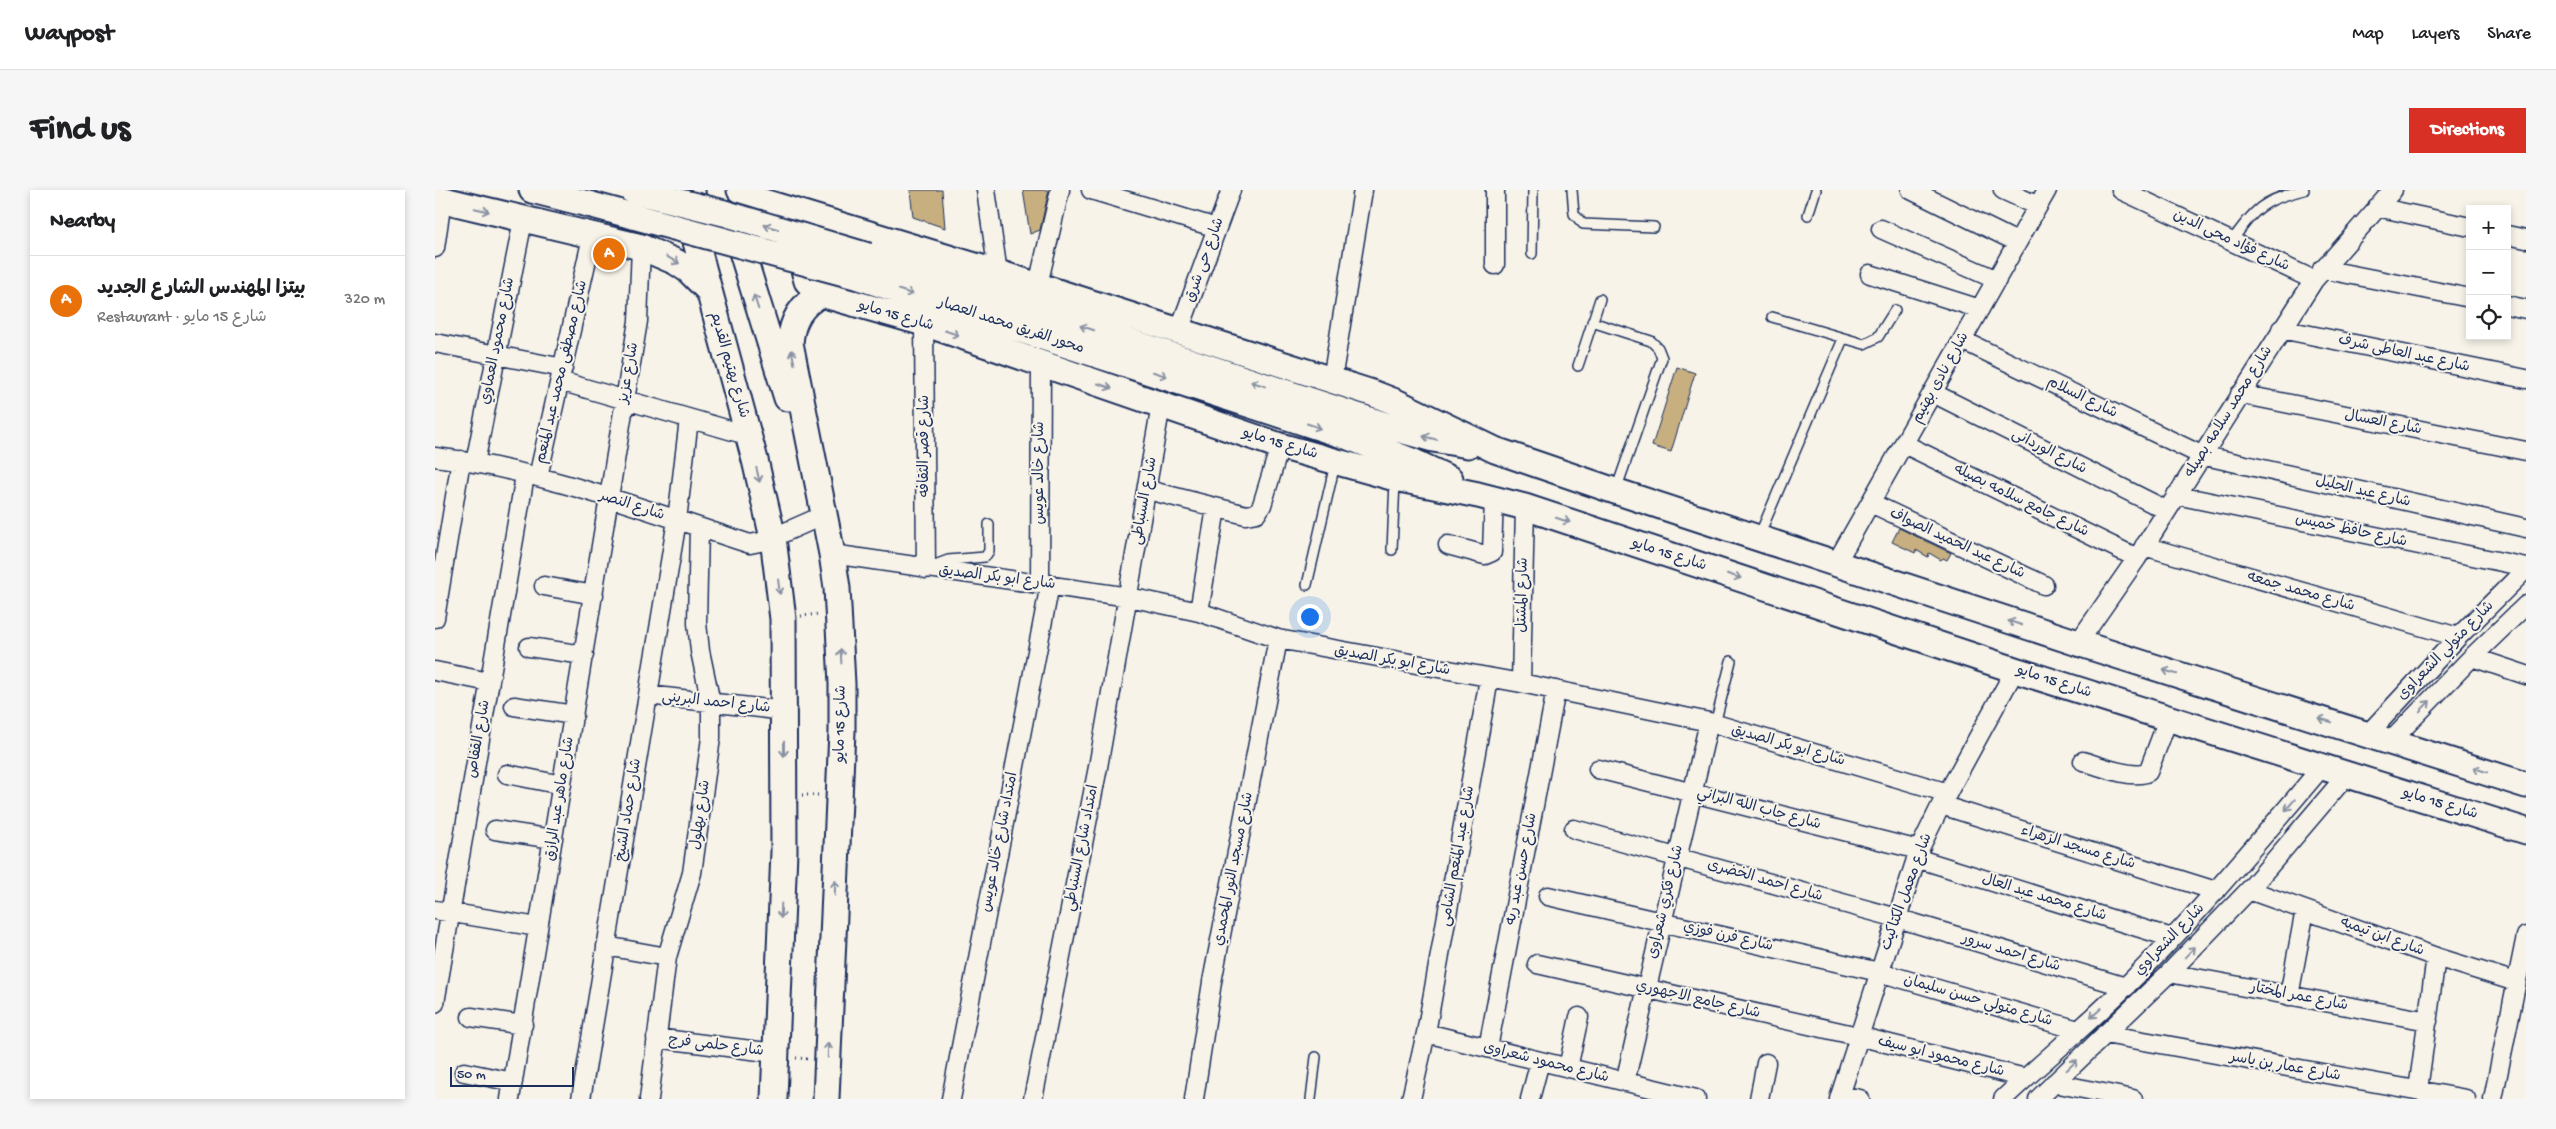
<!DOCTYPE html>
<meta charset="utf-8">
<style>
:root{--surface:#fff;--page:#f6f6f6;--text:#202124;--muted:#757577;--line:#e0e0e0;--accent:#d93025}
body{margin:0;font-family:"Gochi Hand","Playpen Sans Arabic",sans-serif;background:var(--page);color:var(--text)}
.controls{position:absolute;right:15px;top:15px;display:grid;overflow:hidden;border-radius:0px;box-shadow:0 2px 8px #0003}
.controls button{width:45px;height:45px;display:grid;place-items:center;padding:0;border:0;border-bottom:1px solid var(--line);background:var(--surface);color:var(--text);font:25px sans-serif}
.scale{position:absolute;left:15px;bottom:12px;width:124px;box-sizing:border-box;padding-left:5px;border:2px solid #1b2f5e;border-top:0;font-size:14px;line-height:18px;white-space:nowrap;color:#1b2f5e;-webkit-text-stroke:4px #f7f3e8;paint-order:stroke}
.you{position:absolute;left:874px;top:426px;width:18px;height:18px;margin:-12px;border:4px solid #fff;border-radius:50%;background:#1a73e8;box-shadow:0 0 0 8px #1a73e833}
.badge{display:grid;place-items:center;width:32px;height:32px;border-radius:50%;background:var(--accent);color:#fff;font-size:16px;font-weight:700}
.pin{position:absolute;translate:-50% -50%;border:2px solid #fff;box-shadow:0 1px 5px #0006}
.list{margin:0;padding:0;list-style:none}
h2{display:flex;justify-content:space-between;align-items:center;height:65px;margin:0;padding:0 20px;font-size:21px}
h2 small{font-size:16px;font-weight:400;color:var(--muted)}
.list li{display:grid;grid-template-columns:32px 1fr auto;gap:15px;align-items:center;box-sizing:border-box;height:90px;padding:0 20px;border-top:1px solid var(--line)}
.list b{display:block;font-size:19px;white-space:nowrap}
.list p{margin:0;font-size:16px;white-space:nowrap;color:var(--muted)}
.list em{font-size:16px;font-style:normal;color:var(--muted)}
.icon{flex:none;width:28px;height:28px;fill:none;stroke:currentColor;stroke-width:2;stroke-linecap:round;stroke-linejoin:round}
.map{position:relative;flex:none;width:2091px;height:909px;overflow:hidden;border-radius:0px}
header{display:flex;align-items:center;gap:30px;box-sizing:border-box;height:70px;padding:0 25px;background:var(--surface);border-bottom:1px solid var(--line)}
header strong{font-size:24px}
nav{display:flex;gap:28px;margin-inline-start:auto;font-size:18px}
.intro{display:flex;align-items:center;justify-content:space-between;box-sizing:border-box;height:120px;padding:0 30px}
h1{margin:0;font-size:35px}
.button{padding:12px 22px;border-radius:0px;background:var(--accent);color:#fff;font-size:18px;font-weight:700}
main{display:flex;gap:30px;padding:0 30px}
aside{flex:1;background:var(--surface);border-radius:0px;box-shadow:0 2px 8px #0003}
.map>svg:first-child{display:block}
.building{fill:#c7af7f;stroke:#1b2f5e}
.lines{fill:none;stroke-linecap:round;stroke-linejoin:round}
.service-casing{stroke:#1b2f5e;stroke-width:12}
.minor-casing{stroke:#1b2f5e;stroke-width:21}
.secondary-casing{stroke:#1b2f5e;stroke-width:29}
.path{stroke:#1b2f5e;stroke-width:3;stroke-dasharray:1 4;stroke-linecap:butt}
.service{stroke:#f7f3e8;stroke-width:9}
.minor{stroke:#f7f3e8;stroke-width:18}
.secondary{stroke:#f7f3e8;stroke-width:25}
.secondary-bridge-casing{stroke:#1b2f5e;stroke-width:29;stroke-linecap:butt}
.secondary-bridge{stroke:#f7f3e8;stroke-width:25}
.oneway{stroke:#8991a3}
.labels{text-anchor:middle;dominant-baseline:central;stroke-width:4;stroke-linejoin:round;paint-order:stroke}
.street-label{font-size:15px;fill:#1b2f5e;stroke:#f7f3e8}
</style>
<header>
<strong>Waypost</strong>
<nav><a>Map</a><a>Layers</a><a>Share</a></nav>
</header>
<div class="intro"><h1>Find us</h1><a class="button">Directions</a></div>
<main>
<aside>
<h2>Nearby<small></small></h2>
<ul class="list">
<li><span class="badge" style="background:#e8710a">A</span><div><b>بيتزا المهندس الشارع الجديد</b><p>Restaurant · شارع 15 مايو</p></div><em>320 m</em></li>
</ul>
</aside>
<div class="map">
<svg width="2091" height="909" viewBox="0 0 2091 909">
<rect width="100%" height="100%" fill="#f7f3e8"/>
<filter id="ink" filterUnits="userSpaceOnUse"><feTurbulence type="fractalNoise" baseFrequency=".02" numOctaves="2"/><feDisplacementMap in="SourceGraphic" scale="10" xChannelSelector="R" yChannelSelector="G"/><feConvolveMatrix kernelMatrix="1 2 1 2 8 2 1 2 1" color-interpolation-filters="sRGB"/></filter>
<g filter="url(#ink)">
<path class="building" d="M475 0H507L510 38 478 27Z
M588 0H614L605 40 595 44Z
M1242 177 1260 183 1236 262 1217 256Z
M1464 338 1516 363 1512 370 1508 368 1506 370 1494 363 1493 367 1481 360 1480 363 1457 352Z"/>
<g class="lines">
<g class="service-casing">
<path id="service" d="M1137 0 1139 24 1148 34 1219 37
M1373 25 1381 0
M1796 52C1821 18 1827 10 1869 0
M1097 64 1098 0
M1337 127 1429 154 1443 147 1460 120
M1157 132 1216 151 1223 158 1227 168 1181 300
M1143 176 1165 109
M1324 346 1408 149
M957 360 960 291
M497 376 513 370 550 367 554 361V334
M872 395 900 274
M1280 534 1296 471
M876 909 881 867"/>
</g>
<g class="minor-casing">
<path id="minor" d="M551 0 563 83
M656 0 782 38
M1060 0V75
M1476 0 1582 52
M1568 0 1603 16
M1686 0 1879 90
M1942 17 2035 37
M1446 39 1562 90
M2072 45 2091 49
M0 58 7 10
M1887 79 2035 108
M1435 84 1545 119
M603 95 625 0
M2072 115 2091 119
M489 133 491 379
M1846 139 2091 189
M744 141 796 0
M1527 150 1766 265 2091 338
M0 153 128 178
M897 190 928 0
M125 191 315 246
M1498 203 1731 320
M1805 204 2091 261
M1469 254 1702 368
M0 267C108 280 212 321 315 354L330 351 389 325
M40 273 88 30
M103 287 157 47
M713 300 811 325 822 323 827 315 845 256
M1741 305 2091 377
M1436 313 1609 395
M1013 355 1050 365 1057 362 1059 309
M1709 356 2023 447
M397 364 694 407 764 422 843 449 1086 493 1274 532 1513 603
M1400 375 1612 0
M605 393 606 173
M109 396 159 405
M764 422 781 318
M0 428 26 270
M1643 453 1702 368 1879 90 1958 0
M94 457 149 465
M2037 467 2091 485
M0 481 54 492
M1086 493 1090 317
M213 505 350 521
M79 516 139 525
M1933 544 2023 447 2091 379
M1956 551 2037 467 2091 415
M1648 571C1664 576 1699 590 1713 582L1733 529
M1163 579 1484 660
M72 584 127 595
M1506 615 1781 701
M1139 639 1462 728 1691 797
M60 640 118 649
M1481 668 1737 748
M1814 700 2001 767 2081 792
M1113 706 1444 782 1643 840
M0 720 103 737
M171 756 232 767
M1102 774 1423 846 1590 888
M1734 783 1993 831
M1854 806 1870 720
M0 813 90 285
M36 827 88 835
M991 843 1261 909
M1670 844 2031 909
M221 848 340 863
M1053 858 1121 500
M1133 878 1144 827
M29 882 78 892
M1190 892 1274 532
M1619 893 1698 909
M1983 900 2001 767
M1405 905 1425 909
M75 909 203 131 206 57
M146 909 242 330 254 229
M214 909 232 767 257 683 276 548V513L265 461 262 433 264 338
M516 909 615 394
M598 909 663 577 726 215
M759 909 777 792 843 449
M976 909 991 843 1054 489
M1095 909 1105 871
M1324 909 1331 873
M1404 909 1484 660 1506 615 1580 480
M1568 909C1608 871 1652 835 1691 796 1761 727 1823 652 1886 578
M1603 909 1734 783 1814 700 1911 586
M2058 909 2091 746"/>
</g>
<g class="secondary-casing">
<path id="secondary" d="M97 0 157 15
M257 0 261 52 320 270 338 348 348 429 349 661 339 909
M305 0 325 11 563 83 937 203 963 213 1060 260 1180 301 1643 453 2091 595
M0 8 206 57 241 72 253 80 273 100
M299 36 352 208
M406 37 387 41 379 46 369 63 367 72 372 91 386 104 489 133 845 256 960 288 1043 305 1090 317 1580 480 2091 641
M433 66 962 239 998 249 1033 255
M424 87 911 246 979 272 1015 289
M386 104C366 115 357 130 355 153L397 364 402 398 407 494V541L391 909"/>
</g>
<path class="path" d="M366 426 385 424
M367 605H386
M361 868 375 869"/>
<use href="#service" class="service"/>
<use href="#minor" class="minor"/>
<use href="#secondary" class="secondary"/>
<g class="secondary-bridge-casing">
<path id="secondary-bridge" d="M197 0 289 23 433 66
M157 15 424 87"/>
</g>
<use href="#secondary-bridge" class="secondary-bridge"/>
</g>
<defs><path id="oneway-shaft" d="M-6 0H5M1.5-3L5.5 0L1.5 3" fill="none" stroke-width="1.6" stroke-linecap="round" stroke-linejoin="round" transform="scale(1.25)"/></defs>
<g class="oneway">
<use href="#oneway-shaft" transform="translate(47 20) rotate(14)"/>
<use href="#oneway-shaft" transform="translate(336 37) rotate(-163)"/>
<use href="#oneway-shaft" transform="translate(238 70) rotate(29)"/>
<use href="#oneway-shaft" transform="translate(471 102) rotate(18)"/>
<use href="#oneway-shaft" transform="translate(321 112) rotate(-108)"/>
<use href="#oneway-shaft" transform="translate(652 138) rotate(-162)"/>
<use href="#oneway-shaft" transform="translate(517 143) rotate(19)"/>
<use href="#oneway-shaft" transform="translate(358 167) rotate(-101)"/>
<use href="#oneway-shaft" transform="translate(725 184) rotate(18)"/>
<use href="#oneway-shaft" transform="translate(823 194) rotate(-162)"/>
<use href="#oneway-shaft" transform="translate(670 196) rotate(19)"/>
<use href="#oneway-shaft" transform="translate(879 236) rotate(19)"/>
<use href="#oneway-shaft" transform="translate(995 248) rotate(-166)"/>
<use href="#oneway-shaft" transform="translate(323 285) rotate(77)"/>
<use href="#oneway-shaft" transform="translate(1128 330) rotate(18)"/>
<use href="#oneway-shaft" transform="translate(1299 386) rotate(18)"/>
<use href="#oneway-shaft" transform="translate(344 397) rotate(83)"/>
<use href="#oneway-shaft" transform="translate(1580 433) rotate(-162)"/>
<use href="#oneway-shaft" transform="translate(406 466) rotate(-93)"/>
<use href="#oneway-shaft" transform="translate(1735 482) rotate(-163)"/>
<use href="#oneway-shaft" transform="translate(1990 516) rotate(-46)"/>
<use href="#oneway-shaft" transform="translate(1890 530) rotate(-163)"/>
<use href="#oneway-shaft" transform="translate(349 559) rotate(90)"/>
<use href="#oneway-shaft" transform="translate(2045 580) rotate(-162)"/>
<use href="#oneway-shaft" transform="translate(1855 615) rotate(130)"/>
<use href="#oneway-shaft" transform="translate(400 698) rotate(-88)"/>
<use href="#oneway-shaft" transform="translate(346 721) rotate(92)"/>
<use href="#oneway-shaft" transform="translate(1755 762) rotate(-46)"/>
<use href="#oneway-shaft" transform="translate(1661 823) rotate(138)"/>
<use href="#oneway-shaft" transform="translate(393 860) rotate(-88)"/>
<use href="#oneway-shaft" transform="translate(1637 875) rotate(-44)"/>
</g>
</g>
<g class="labels">
<g class="street-label">
<text transform="translate(1796 51) rotate(25)">شارع فؤاد محى الدين</text>
<text transform="translate(770 70) rotate(-70)">شارع حى شرق</text>
<text transform="translate(461 126) rotate(16)">شارع 15 مايو</text>
<text transform="translate(576 136) rotate(18)">محور الفريق محمد العصار</text>
<text transform="translate(63 151) rotate(-79)">شارع محمود العماوي</text>
<text transform="translate(1969 164) rotate(12)">شارع عبد العاطى شرف</text>
<text transform="translate(294 175) rotate(74)">شارع بهتيم القديم</text>
<text transform="translate(127 182) rotate(-77)">شارع مصطفى محمد عبد المنعم</text>
<text transform="translate(194 183) rotate(-80)">شارع عزيز</text>
<text transform="translate(1506 188) rotate(-61)">شارع نادى بهتيم</text>
<text transform="translate(1647 208) rotate(26)">شارع السلام</text>
<text transform="translate(1794 222) rotate(-58)">شارع محمد سلامه بصيله</text>
<text transform="translate(1948 233) rotate(11)">شارع العسال</text>
<text transform="translate(845 254) rotate(17)">شارع 15 مايو</text>
<text transform="translate(490 256) rotate(-90)">شارع قصر الثقافه</text>
<text transform="translate(1614 262) rotate(27)">شارع الوردانى</text>
<text transform="translate(605 283) rotate(-90)">شارع خالد عويس</text>
<text transform="translate(1928 302) rotate(13)">شارع عبد الجليل</text>
<text transform="translate(710 311) rotate(-80)">شارع السنباطى</text>
<text transform="translate(1586 311) rotate(26)">شارع جامع سلامه بصيله</text>
<text transform="translate(197 316) rotate(18)">شارع النصر</text>
<text transform="translate(1916 341) rotate(12)">شارع حافظ خميس</text>
<text transform="translate(1522 354) rotate(25)">شارع عبد الحميد الصواف</text>
<text transform="translate(1234 365) rotate(18)">شارع 15 مايو</text>
<text transform="translate(562 388) rotate(7)">شارع ابو بكر الصديق</text>
<text transform="translate(1866 402) rotate(16)">شارع محمد جمعه</text>
<text transform="translate(1088 405) rotate(-89)">شارع المشتل</text>
<text transform="translate(2011 461) rotate(-46)">شارع متولي الشعراوى</text>
<text transform="translate(957 471) rotate(10)">شارع ابو بكر الصديق</text>
<text transform="translate(1619 492) rotate(18)">شارع 15 مايو</text>
<text transform="translate(281 513) rotate(6)">شارع احمد البرينى</text>
<text transform="translate(406 534) rotate(-89)">شارع 15 مايو</text>
<text transform="translate(44 549) rotate(-80)">شارع القفاص</text>
<text transform="translate(1353 556) rotate(16)">شارع ابو بكر الصديق</text>
<text transform="translate(125 609) rotate(-81)">شارع ماهر عبد الرازق</text>
<text transform="translate(2005 614) rotate(17)">شارع 15 مايو</text>
<text transform="translate(1324 619) rotate(15)">شارع جاب الله البراني</text>
<text transform="translate(194 620) rotate(-81)">شارع حماد الشيخ</text>
<text transform="translate(266 625) rotate(-82)">شارع بهلول</text>
<text transform="translate(565 652) rotate(-79)">امتداد شارع خالد عويس</text>
<text transform="translate(647 658) rotate(-79)">امتداد شارع السنباطي</text>
<text transform="translate(1643 658) rotate(17)">شارع مسجد الزهراء</text>
<text transform="translate(1023 666) rotate(-80)">شارع عبد المنعم الشامى</text>
<text transform="translate(799 679) rotate(-79)">شارع مسجد النور المحمدي</text>
<text transform="translate(1087 679) rotate(-79)">شارع حسن عبد ربه</text>
<text transform="translate(1330 691) rotate(16)">شارع احمد الخضرى</text>
<text transform="translate(1472 702) rotate(-70)">شارع معمل الكتاكيت</text>
<text transform="translate(1609 708) rotate(17)">شارع محمد عبد العال</text>
<text transform="translate(1231 712) rotate(-77)">شارع فكري شعراوى</text>
<text transform="translate(1293 747) rotate(13)">شارع فرن فوزي</text>
<text transform="translate(1947 747) rotate(20)">شارع ابن تيميه</text>
<text transform="translate(1735 750) rotate(-46)">شارع الشعراوي</text>
<text transform="translate(1576 763) rotate(17)">شارع احمد سرور</text>
<text transform="translate(1864 807) rotate(11)">شارع عمر المختار</text>
<text transform="translate(1263 810) rotate(13)">شارع جامع الاجهوري</text>
<text transform="translate(1543 811) rotate(16)">شارع متولي حسن سليمان</text>
<text transform="translate(281 856) rotate(7)">شارع حلمى فرج</text>
<text transform="translate(1506 867) rotate(14)">شارع محمود ابو سيف</text>
<text transform="translate(1111 873) rotate(14)">شارع محمود شعراوى</text>
<text transform="translate(1850 877) rotate(10)">شارع عمار بن ياسر</text>
</g>
</g>
</svg>
<div class="controls">
<button>+</button>
<button>−</button>
<button><svg class="icon" aria-label="locate" viewBox="0 0 24 24"><circle cx="12" cy="12" r="6"/><path d="M12 2v4M12 18v4M2 12h4M18 12h4"/></svg></button>
</div>
<div class="scale">50 m</div>
<div class="you"></div>
<div class="pin badge" style="left:174px;top:64px;background:#e8710a">A</div>
</div>
</main>
